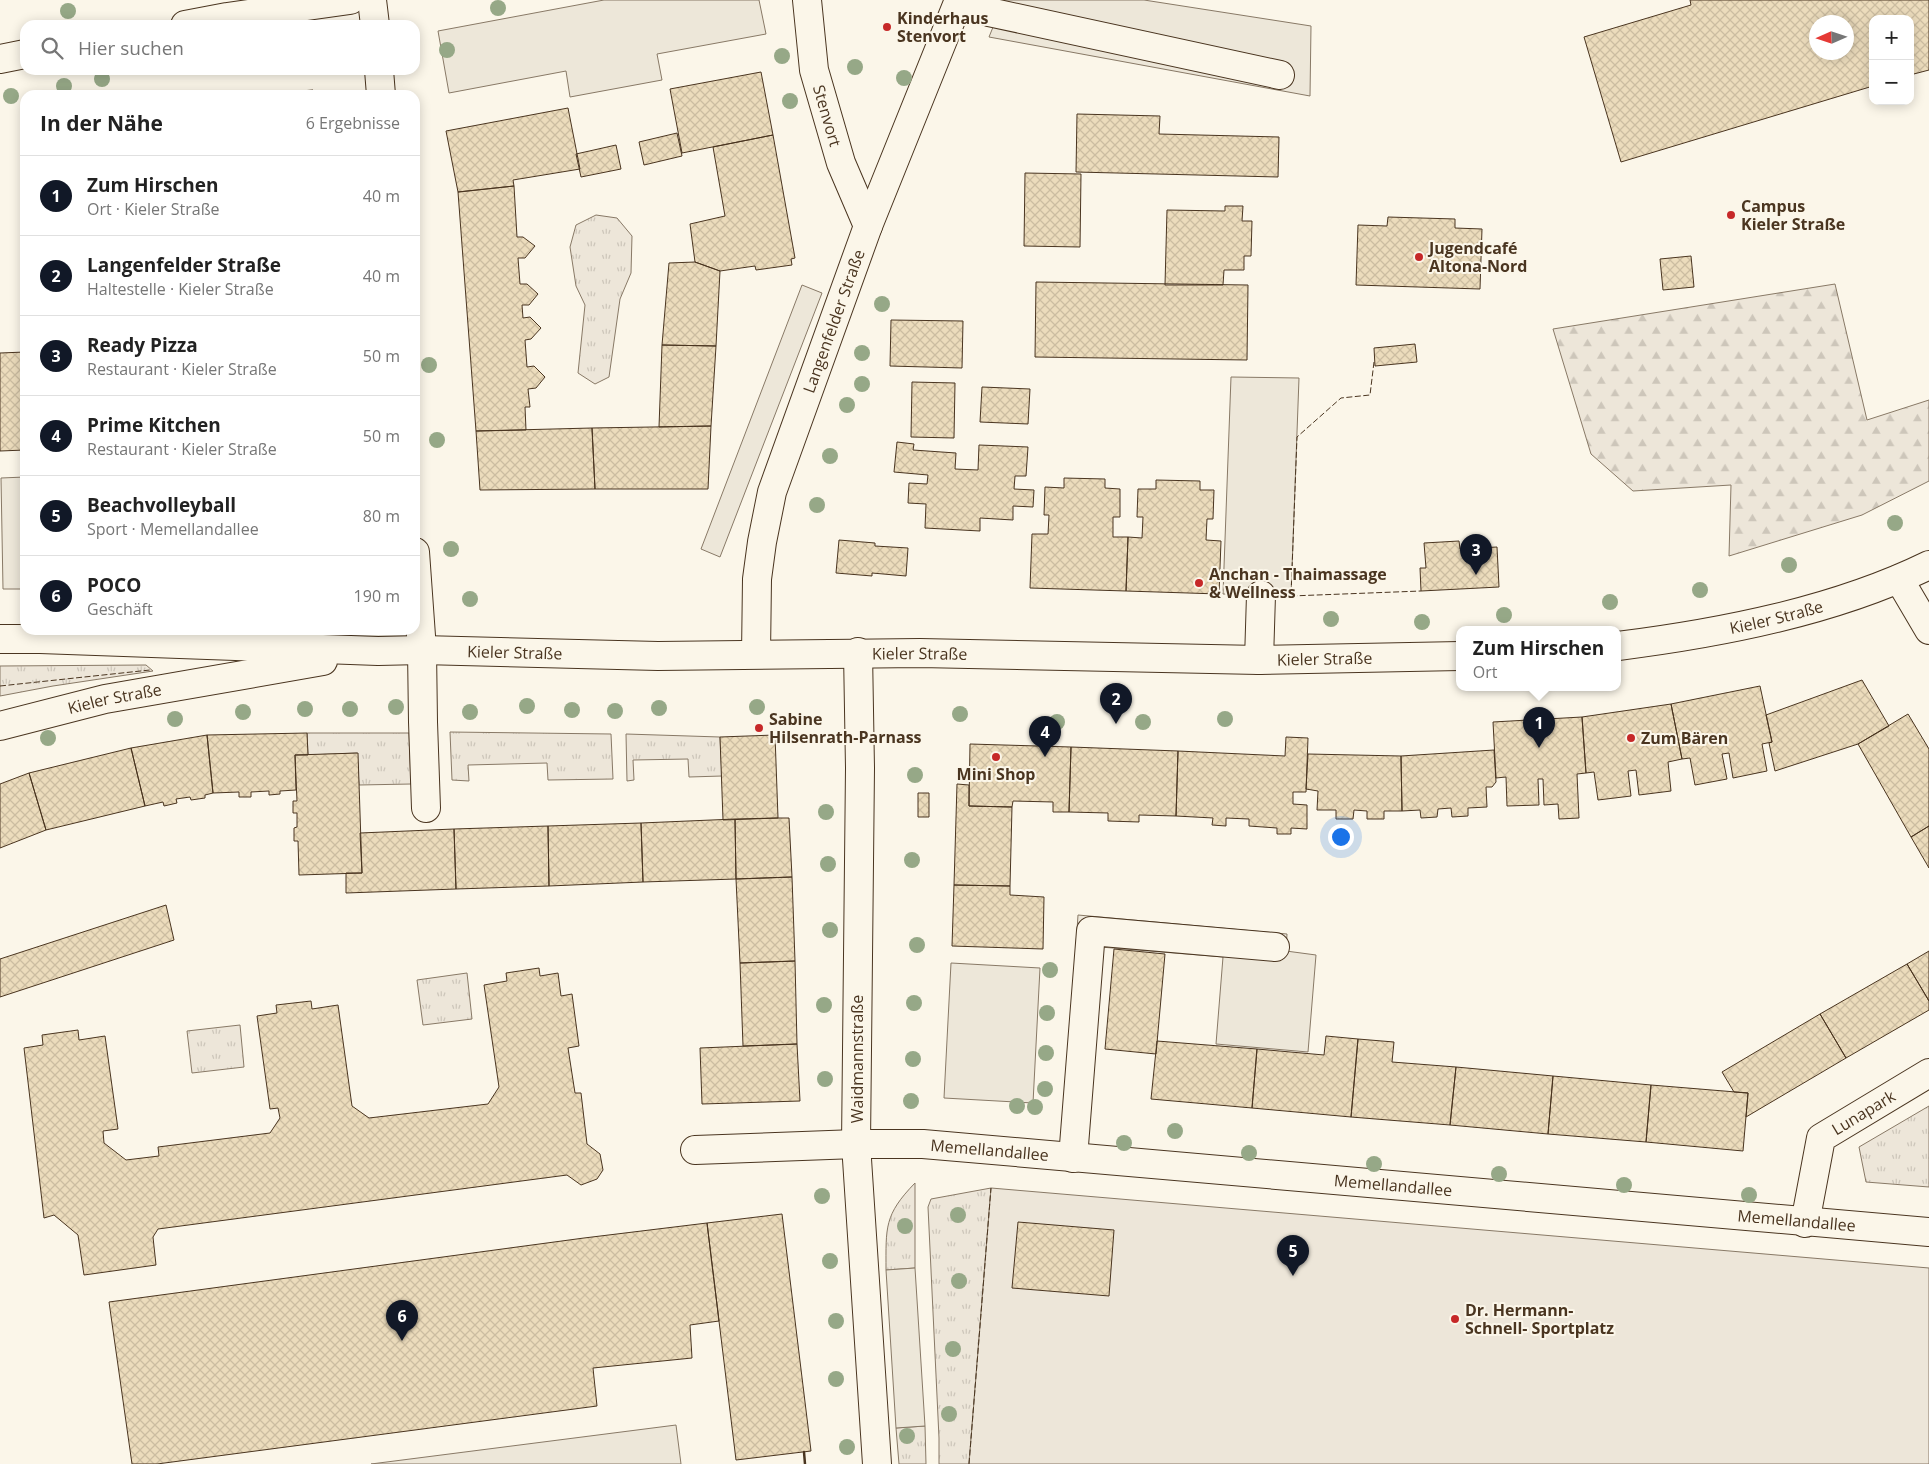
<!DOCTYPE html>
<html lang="de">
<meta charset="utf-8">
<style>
:root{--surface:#fff;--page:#f2f2f2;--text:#222;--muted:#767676;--line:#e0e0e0;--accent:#111827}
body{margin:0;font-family:"Open Sans",sans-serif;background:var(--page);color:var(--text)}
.controls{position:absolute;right:15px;top:15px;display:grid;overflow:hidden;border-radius:10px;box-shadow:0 2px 12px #0003}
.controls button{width:45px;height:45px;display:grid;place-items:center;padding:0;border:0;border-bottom:1px solid var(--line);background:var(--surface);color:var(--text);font:25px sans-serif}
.compass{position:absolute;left:1809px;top:15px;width:45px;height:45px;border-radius:50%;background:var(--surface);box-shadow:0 2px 12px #0003;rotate:267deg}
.you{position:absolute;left:1340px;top:836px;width:18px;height:18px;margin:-12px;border:4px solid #fff;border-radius:50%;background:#1a73e8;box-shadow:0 0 0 8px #1a73e833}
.badge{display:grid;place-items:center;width:32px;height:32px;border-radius:50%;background:var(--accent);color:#fff;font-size:16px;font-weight:700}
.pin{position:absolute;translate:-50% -41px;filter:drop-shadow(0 1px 2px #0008)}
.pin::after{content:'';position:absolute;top:26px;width:18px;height:15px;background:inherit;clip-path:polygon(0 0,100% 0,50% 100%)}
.popup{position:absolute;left:1456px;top:626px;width:165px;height:65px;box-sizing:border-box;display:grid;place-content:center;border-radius:10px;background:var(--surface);filter:drop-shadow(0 1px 4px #0005);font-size:16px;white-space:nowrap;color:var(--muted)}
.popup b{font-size:19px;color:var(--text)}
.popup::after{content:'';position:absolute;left:50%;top:100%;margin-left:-10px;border:10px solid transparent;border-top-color:var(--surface)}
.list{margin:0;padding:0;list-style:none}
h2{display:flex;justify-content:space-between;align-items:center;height:65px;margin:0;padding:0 20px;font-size:21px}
h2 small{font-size:16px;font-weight:400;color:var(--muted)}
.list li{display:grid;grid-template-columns:32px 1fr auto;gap:15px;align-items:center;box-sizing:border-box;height:80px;padding:0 20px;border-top:1px solid var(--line)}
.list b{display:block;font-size:19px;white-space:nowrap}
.list p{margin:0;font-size:16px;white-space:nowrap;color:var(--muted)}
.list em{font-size:16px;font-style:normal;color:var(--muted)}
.icon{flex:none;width:28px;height:28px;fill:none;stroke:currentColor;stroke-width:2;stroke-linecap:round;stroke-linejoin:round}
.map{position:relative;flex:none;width:1929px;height:1464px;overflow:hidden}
.search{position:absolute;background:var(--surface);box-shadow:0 2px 12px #0003;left:20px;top:20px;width:400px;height:55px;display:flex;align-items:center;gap:12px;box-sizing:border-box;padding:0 18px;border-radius:15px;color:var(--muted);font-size:19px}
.panel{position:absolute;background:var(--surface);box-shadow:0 2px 12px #0003;left:20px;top:90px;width:400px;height:545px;border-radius:15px}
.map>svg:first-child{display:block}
.grass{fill:url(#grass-tufts);stroke:#887966}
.forest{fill:url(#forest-firs);stroke:#887966}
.pitch{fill:#ede6d9;stroke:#887966}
.parking{fill:#ede7d9;stroke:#887966}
.building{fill:url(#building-cross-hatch);stroke:#4a3520;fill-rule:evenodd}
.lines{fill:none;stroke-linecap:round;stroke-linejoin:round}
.minor-casing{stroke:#4a3520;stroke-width:30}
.major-casing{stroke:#4a3520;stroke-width:30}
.minor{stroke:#fbf6e9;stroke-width:28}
.major{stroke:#fbf6e9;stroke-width:28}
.fence{stroke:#4a3520;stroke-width:1;stroke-dasharray:6 2.5;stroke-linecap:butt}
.wall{stroke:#4a3520;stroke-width:2.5}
.tree{fill:#96a887}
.poi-dot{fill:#c62828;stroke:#fbf6e9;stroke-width:2}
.labels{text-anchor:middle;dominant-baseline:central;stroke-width:4;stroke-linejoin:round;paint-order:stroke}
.poi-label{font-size:16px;font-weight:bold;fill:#4a3520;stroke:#fbf6e9;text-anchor:start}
.street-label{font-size:16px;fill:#4a3520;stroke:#fbf6e9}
</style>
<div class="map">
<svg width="1929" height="1464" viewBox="0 0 1929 1464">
<defs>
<pattern id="grass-tufts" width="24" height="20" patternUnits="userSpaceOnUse" patternTransform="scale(1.25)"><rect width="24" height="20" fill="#ede6d9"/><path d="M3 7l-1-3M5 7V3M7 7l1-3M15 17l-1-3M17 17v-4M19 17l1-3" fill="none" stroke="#cdc6ba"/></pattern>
<pattern id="forest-firs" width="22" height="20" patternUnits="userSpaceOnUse" patternTransform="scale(1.25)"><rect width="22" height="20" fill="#ede6d9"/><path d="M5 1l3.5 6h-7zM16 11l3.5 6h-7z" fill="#cdc6ba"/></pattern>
<pattern id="building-cross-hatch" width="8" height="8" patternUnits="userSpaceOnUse" patternTransform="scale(1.25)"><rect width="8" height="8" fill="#ecdcbc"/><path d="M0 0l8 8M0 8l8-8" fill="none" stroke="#ccbda1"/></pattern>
</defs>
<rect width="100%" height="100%" fill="#fbf6e9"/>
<path class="grass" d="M596 215 617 218 632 236 631 273 620 299 609 377 595 384 578 373 585 305 576 286 570 247 576 225Z
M146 665 153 671 53 686 0 696V666Z
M450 732 611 734 613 779 548 780 547 763 468 765 469 781 452 780Z
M307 733H409L411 784 359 785 357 753 308 755Z
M626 734 720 737 722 776 689 777 688 759 633 760 634 780 627 781Z
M467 973 472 1019 423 1025 417 980Z
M240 1025 244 1067 192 1073 187 1031Z
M1929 1106V1187L1866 1182 1859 1147Z
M915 1183V1268L886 1270C886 1227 884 1215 915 1183Z
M991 1188 969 1464H939V1438L928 1207 931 1199Z
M925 1426 926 1464H899L896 1428Z"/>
<path class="forest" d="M1835 284 1867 420 1929 400V481L1862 515 1729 556 1731 485 1633 491 1591 454 1553 329Z"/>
<path class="pitch" d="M991 1188 1929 1268V1464H969Z"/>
<path class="parking" d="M604 0H759L766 34 657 54 662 80 570 97 566 71 449 93 438 31Z
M1004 0H1144L1311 26 1310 96 989 37Z
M802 285 822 293 720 557 701 549Z
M1231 377 1299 378 1291 596 1223 594Z
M25 477V589H3L1 478Z
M1078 915 1287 934 1286 951 1316 955 1308 1052 1216 1044 1223 957 1076 945Z
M951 963 1040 968 1033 1103 944 1098Z
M915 1268 925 1426 896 1428 886 1270Z
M676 1425 681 1464H371Z"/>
<path class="building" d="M1690 0H1929V70L1910 75V19H1873V86L1621 162 1584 37 1691 5ZM1816 22H1846V52H1816Z
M761 72 773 135 682 153 670 89Z
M313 90 314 95H252Z
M568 108 580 169 513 180 514 186 458 192 446 131Z
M1077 114 1160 116 1159 134 1279 137 1278 177 1076 172Z
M677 133 682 156 644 165 639 142Z
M773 135 795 258 791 259 792 265 756 270 755 266 720 271 695 262 690 224 725 216 713 147Z
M616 145 621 169 581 177 576 154Z
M1025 173 1081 174 1080 247 1024 246Z
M514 186 517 237H523L535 246 525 258H518L520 284H527L538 294 529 305H522L523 318 530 317 541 328 531 339 525 340 527 367 534 366 545 377 536 388 528 389 530 407H525L526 430 476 431 458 192Z
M1225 206H1243L1242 221H1252L1251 256H1244V270H1224L1223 285H1165L1167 210 1225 211Z
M1388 217 1455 219V228L1482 229 1480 289 1356 285 1358 225 1387 226Z
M1691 256 1694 287 1663 290 1660 259Z
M695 262 720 271 716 346 662 345 669 263Z
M1036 282 1248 285 1247 360 1035 357Z
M891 320 963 321 962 368 890 366Z
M1415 344 1417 362 1375 366 1374 348Z
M662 345 716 346 711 426 659 427Z
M25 352V450L0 451V353Z
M912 382 955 383 954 438 911 437Z
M982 387 1030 389 1028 424 980 422Z
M711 426 708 489H595L592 428Z
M592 428 595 489 480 490 476 431Z
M897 442 914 444 913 450 956 453 955 469 978 470 979 445 1028 447 1026 476H1015L1014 489 1034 490 1033 507 1013 506V520L980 518V531L925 528 926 504 908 503 909 483 927 484 928 475 894 472Z
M1064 478 1105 479V488L1120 489V517H1113V537H1128L1126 591 1030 588 1032 534H1048L1049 515H1044L1045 487 1064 488Z
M1156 480 1200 481V490H1214L1213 519H1207L1206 540 1221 541 1219 594 1126 591 1128 537 1142 538 1143 517H1137L1138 489H1156Z
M839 540 875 543V546L908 548 906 576 872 573V576L836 573Z
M1459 541 1460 549 1497 547 1499 587 1421 591 1420 568H1426L1424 543Z
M1862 680 1889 726 1858 744 1775 771 1769 743 1772 742 1766 715Z
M1760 686 1772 742 1762 744 1767 771 1733 778 1729 753 1722 754 1727 779 1695 785 1690 758 1682 759 1671 704Z
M1671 704 1682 759 1668 762 1671 791 1639 795 1636 770 1628 771 1631 796 1598 800 1594 772 1586 773 1582 717Z
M1908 714 1929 749V826L1911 837 1858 744Z
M1582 717 1586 773 1577 774 1579 818 1559 819 1558 804 1544 805 1543 779H1538L1539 805 1507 806 1506 777 1496 778 1493 722Z
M307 733 308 755H295L296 790 280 791V794L269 795V791L251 792V797H239V792L213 793 207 735Z
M207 735 213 793 205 795V798L191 800 190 797 176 799 177 803 164 806 163 802 145 806 131 748Z
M775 735 778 818 723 820 720 737Z
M1286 737 1308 738 1306 792H1293V804L1307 805V829L1291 828V834H1277V828L1249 826V819L1226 818V826L1212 825 1213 818 1176 816 1178 751 1285 756Z
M970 744 1071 747 1069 812H1053V802L1013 801 1012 807 969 806Z
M1071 747 1178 751 1176 816 1139 815V822L1108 821V813L1069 812Z
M131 748 145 806 46 830 29 773Z
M1494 750 1496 782 1492 787H1486L1487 807 1468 808V816L1452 817 1451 808 1438 809 1437 817 1421 818 1420 810 1402 811 1401 756Z
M358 753 362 873 299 875 298 841H294V828L297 827V813H293V801H297L295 755Z
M1308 754 1401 756 1402 811H1384V819H1367V811L1354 810 1353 819H1336V810H1317L1318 791 1306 789Z
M29 773 46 830 0 848V784Z
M957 784 969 785V806L1012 807 1010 886 954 885Z
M918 793H929V817H918Z
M778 818H789L792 877 736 879 735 819Z
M735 819 736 879 643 882 641 823Z
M641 823 643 882 549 886 548 826Z
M548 826 549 886 456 889 454 829Z
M1929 826V868L1911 837Z
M454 829 456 889 346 893V873H362L360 833Z
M792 877 795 961 740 963 736 879Z
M954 885 1010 886V895L1044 897 1043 949 952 946Z
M166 905 174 940 0 997V959Z
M1114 949 1165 954 1156 1054 1105 1049Z
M1929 951V1001L1907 964Z
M795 961 797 1044 743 1046 740 963Z
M1907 964 1929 1001V1010L1846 1058 1820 1014Z
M539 968 540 976 558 973 561 996 572 994 579 1046 568 1048 575 1093H581L587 1144 600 1154 603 1170 597 1179 581 1185 567 1175 158 1229 153 1237 156 1265 84 1275 78 1235 54 1215 44 1218 24 1048 43 1045 42 1035 78 1030 79 1040 105 1036 118 1129 103 1131 104 1143 126 1160 159 1156 158 1147 270 1133 280 1118 278 1108 270 1109 257 1016 277 1013 276 1005 311 1001 312 1009 338 1005 352 1106 369 1118 488 1104 499 1087 484 985 507 981 506 973Z
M1820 1014 1846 1058 1746 1117 1748 1093 1734 1092 1722 1072Z
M1326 1036 1358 1039 1351 1117 1252 1108 1257 1049 1324 1055Z
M1358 1039 1394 1042 1392 1062 1456 1067 1450 1125 1351 1117Z
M1157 1041 1257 1049 1252 1108 1151 1099Z
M797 1044 800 1101 702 1104 700 1048Z
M1456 1067 1553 1076 1548 1134 1450 1125Z
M1553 1076 1651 1085 1646 1142 1548 1134Z
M1651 1085 1748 1093 1743 1151 1646 1142Z
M782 1214 811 1451 736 1460 707 1223Z
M1018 1222 1114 1230 1109 1296 1012 1288Z
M707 1223 719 1321 690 1325 692 1358 593 1368 597 1406 157 1464H132L109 1302 584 1238Z"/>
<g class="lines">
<g class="minor-casing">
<g id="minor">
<path d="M372 0 375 25"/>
<path id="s1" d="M807 0 814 70 841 163 868 226"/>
<path d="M960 0 989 12 1280 75"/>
<path d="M185 25 227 17 350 0"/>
<path d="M0 59 25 54"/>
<path d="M379 70 381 95"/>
<path d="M415 552 422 650 423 722 426 808"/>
<path d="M1899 579 1929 630"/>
<path d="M858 652 860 768 856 1144 877 1464"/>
<path id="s2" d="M756 654 757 579 762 542 772 492 868 226 959 0"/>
<path d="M1259 660 1261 595"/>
<path id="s3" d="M695 1150 856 1144H923L1929 1232"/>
<path d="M1073 1158 1091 931 1275 947"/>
<path id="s4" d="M1805 1223 1821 1138 1929 1073"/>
</g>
</g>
<g class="major-casing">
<g id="major">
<path id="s5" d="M0 639H40L378 651 422 650 658 656 920 653 1259 660 1460 656"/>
<path id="s6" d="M1618 646C1721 633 1835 611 1929 565"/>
<path id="s7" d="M0 726 105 699 323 661"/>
</g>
</g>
<use href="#minor" class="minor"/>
<use href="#major" class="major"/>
<path class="fence" d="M1374 362 1370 395 1341 398 1297 437 1291 596 1421 591
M0 686 150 670
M969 1464 991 1188"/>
<path class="wall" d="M804 1452 805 1464"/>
</g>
<g class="tree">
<circle cx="498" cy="8" r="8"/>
<circle cx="68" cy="11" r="8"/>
<circle cx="447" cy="50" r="8"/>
<circle cx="782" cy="56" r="8"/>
<circle cx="855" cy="67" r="8"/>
<circle cx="904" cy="78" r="8"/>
<circle cx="102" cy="79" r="8"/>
<circle cx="64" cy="86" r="8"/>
<circle cx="11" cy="96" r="8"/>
<circle cx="790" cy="101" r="8"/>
<circle cx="882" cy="304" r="8"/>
<circle cx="862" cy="353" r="8"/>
<circle cx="429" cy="365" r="8"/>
<circle cx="862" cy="384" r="8"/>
<circle cx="847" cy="405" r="8"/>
<circle cx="437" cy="440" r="8"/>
<circle cx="830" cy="456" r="8"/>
<circle cx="817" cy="505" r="8"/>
<circle cx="1895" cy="523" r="8"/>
<circle cx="451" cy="549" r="8"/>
<circle cx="1789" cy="565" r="8"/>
<circle cx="1700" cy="590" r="8"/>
<circle cx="470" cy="599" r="8"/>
<circle cx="1610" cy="602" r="8"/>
<circle cx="1504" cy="615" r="8"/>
<circle cx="1331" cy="619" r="8"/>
<circle cx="1422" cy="622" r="8"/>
<circle cx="527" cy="706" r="8"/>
<circle cx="396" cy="707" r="8"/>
<circle cx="757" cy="707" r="8"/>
<circle cx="659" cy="708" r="8"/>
<circle cx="305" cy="709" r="8"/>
<circle cx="350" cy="709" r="8"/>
<circle cx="572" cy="710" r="8"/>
<circle cx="615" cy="711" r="8"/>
<circle cx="243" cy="712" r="8"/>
<circle cx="470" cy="712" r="8"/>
<circle cx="960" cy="714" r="8"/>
<circle cx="175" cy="719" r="8"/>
<circle cx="1225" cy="719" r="8"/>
<circle cx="1057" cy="722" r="8"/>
<circle cx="1143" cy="722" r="8"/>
<circle cx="48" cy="738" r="8"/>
<circle cx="915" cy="775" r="8"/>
<circle cx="826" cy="812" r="8"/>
<circle cx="912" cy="860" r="8"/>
<circle cx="828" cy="864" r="8"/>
<circle cx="830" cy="930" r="8"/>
<circle cx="917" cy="945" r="8"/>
<circle cx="1050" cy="970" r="8"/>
<circle cx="914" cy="1003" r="8"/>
<circle cx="824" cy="1005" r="8"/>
<circle cx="1047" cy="1013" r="8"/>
<circle cx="1046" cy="1053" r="8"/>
<circle cx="913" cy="1059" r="8"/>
<circle cx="825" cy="1079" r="8"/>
<circle cx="1045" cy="1089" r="8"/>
<circle cx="911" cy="1101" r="8"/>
<circle cx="1017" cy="1106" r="8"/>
<circle cx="1035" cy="1107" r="8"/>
<circle cx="1175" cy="1131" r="8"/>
<circle cx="1124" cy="1143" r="8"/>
<circle cx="1249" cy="1153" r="8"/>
<circle cx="1374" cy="1164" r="8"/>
<circle cx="1499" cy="1174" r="8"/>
<circle cx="1624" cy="1185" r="8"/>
<circle cx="1749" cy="1195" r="8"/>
<circle cx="822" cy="1196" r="8"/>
<circle cx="958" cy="1215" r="8"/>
<circle cx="905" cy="1226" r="8"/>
<circle cx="830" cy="1261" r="8"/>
<circle cx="959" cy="1281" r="8"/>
<circle cx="836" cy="1321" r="8"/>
<circle cx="953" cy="1349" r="8"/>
<circle cx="836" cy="1379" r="8"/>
<circle cx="949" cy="1414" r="8"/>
<circle cx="907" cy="1436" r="8"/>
<circle cx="847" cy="1447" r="8"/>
</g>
<g class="poi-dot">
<circle cx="887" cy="27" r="5"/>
<circle cx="1731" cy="215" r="5"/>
<circle cx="1419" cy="257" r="5"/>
<circle cx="1199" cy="583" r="5"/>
<circle cx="759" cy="728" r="5"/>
<circle cx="1631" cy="738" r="5"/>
<circle cx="996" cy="757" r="5"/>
<circle cx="1455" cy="1319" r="5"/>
</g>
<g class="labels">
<g class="poi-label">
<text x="897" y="18">Kinderhaus<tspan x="897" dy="18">Stenvort</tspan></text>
<text x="1741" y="206">Campus<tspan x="1741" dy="18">Kieler Straße</tspan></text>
<text x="1429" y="248">Jugendcafé<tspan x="1429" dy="18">Altona-Nord</tspan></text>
<text x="1209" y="574">Anchan - Thaimassage<tspan x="1209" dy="18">&amp; Wellness</tspan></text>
<text x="769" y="719">Sabine<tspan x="769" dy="18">Hilsenrath-Parnass</tspan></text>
<text x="1641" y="738">Zum Bären</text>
<text x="996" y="774" text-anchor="middle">Mini Shop</text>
<text x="1465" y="1310">Dr. Hermann-<tspan x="1465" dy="18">Schnell- Sportplatz</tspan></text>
</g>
<g class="street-label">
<text stroke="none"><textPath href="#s1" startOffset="118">Stenvort</textPath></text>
<text stroke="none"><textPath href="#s2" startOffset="345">Langenfelder Straße</textPath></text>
<text stroke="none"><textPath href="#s6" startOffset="161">Kieler Straße</textPath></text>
<text stroke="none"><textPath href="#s5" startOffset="515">Kieler Straße</textPath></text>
<text stroke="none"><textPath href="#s5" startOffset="920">Kieler Straße</textPath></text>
<text stroke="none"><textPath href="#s5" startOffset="1325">Kieler Straße</textPath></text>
<text stroke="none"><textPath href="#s7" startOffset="118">Kieler Straße</textPath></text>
<text transform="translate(857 1059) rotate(-90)">Waidmannstraße</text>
<text stroke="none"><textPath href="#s4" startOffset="136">Lunapark</textPath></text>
<text stroke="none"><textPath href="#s3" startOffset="295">Memellandallee</textPath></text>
<text stroke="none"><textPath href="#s3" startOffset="700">Memellandallee</textPath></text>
<text stroke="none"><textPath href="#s3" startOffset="1105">Memellandallee</textPath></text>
</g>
</g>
</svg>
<div class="controls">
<button>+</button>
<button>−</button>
</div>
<svg class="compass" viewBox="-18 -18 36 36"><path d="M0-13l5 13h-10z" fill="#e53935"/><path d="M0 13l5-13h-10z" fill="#767676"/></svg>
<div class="you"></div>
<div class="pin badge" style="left:1539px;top:748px">1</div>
<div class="popup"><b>Zum Hirschen</b>Ort</div>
<div class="pin badge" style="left:1116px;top:724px">2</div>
<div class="pin badge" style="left:1476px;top:575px">3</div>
<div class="pin badge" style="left:1045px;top:757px">4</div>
<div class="pin badge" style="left:1293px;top:1276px">5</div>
<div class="pin badge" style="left:402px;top:1341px">6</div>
<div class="search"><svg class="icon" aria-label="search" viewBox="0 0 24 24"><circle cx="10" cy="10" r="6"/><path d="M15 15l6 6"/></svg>Hier suchen</div>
<section class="panel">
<h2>In der Nähe<small>6 Ergebnisse</small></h2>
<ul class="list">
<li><span class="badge">1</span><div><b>Zum Hirschen</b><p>Ort · Kieler Straße</p></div><em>40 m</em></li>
<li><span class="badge">2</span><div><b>Langenfelder Straße</b><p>Haltestelle · Kieler Straße</p></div><em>40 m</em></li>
<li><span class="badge">3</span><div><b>Ready Pizza</b><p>Restaurant · Kieler Straße</p></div><em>50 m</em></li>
<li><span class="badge">4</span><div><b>Prime Kitchen</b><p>Restaurant · Kieler Straße</p></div><em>50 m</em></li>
<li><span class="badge">5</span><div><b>Beachvolleyball</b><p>Sport · Memellandallee</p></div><em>80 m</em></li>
<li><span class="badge">6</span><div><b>POCO</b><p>Geschäft</p></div><em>190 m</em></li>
</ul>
</section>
</div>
